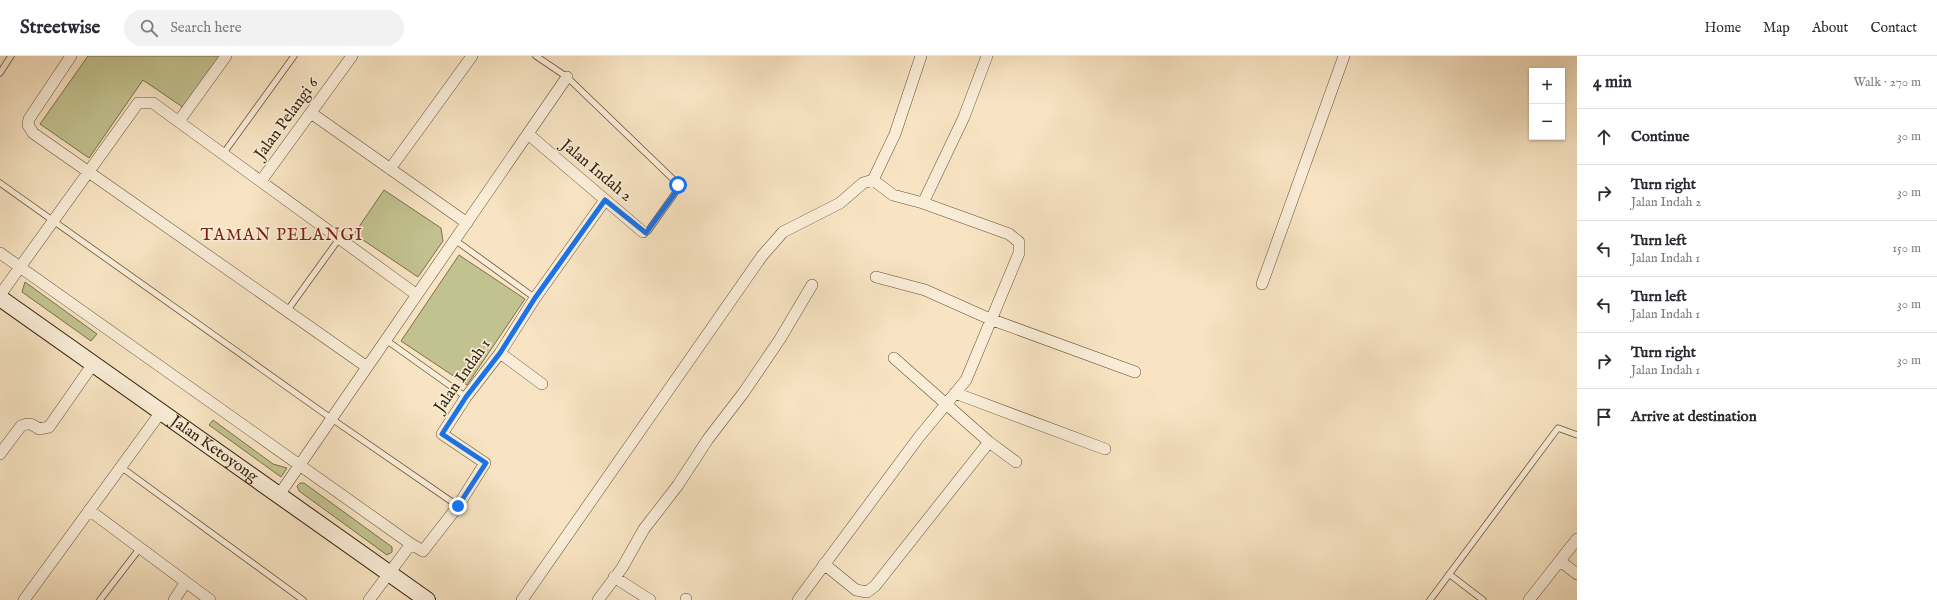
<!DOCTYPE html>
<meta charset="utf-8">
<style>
:root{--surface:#fff;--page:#f2f2f3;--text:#2b2b33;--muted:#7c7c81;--line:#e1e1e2}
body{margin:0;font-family:"IM FELL English",serif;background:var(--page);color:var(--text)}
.controls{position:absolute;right:12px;top:12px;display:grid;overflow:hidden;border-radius:0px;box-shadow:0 1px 3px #0004}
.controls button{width:36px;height:36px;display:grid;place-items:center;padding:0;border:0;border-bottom:1px solid var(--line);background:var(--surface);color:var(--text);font:20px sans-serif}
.stop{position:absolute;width:12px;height:12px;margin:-9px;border:3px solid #1a73e8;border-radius:50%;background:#fff}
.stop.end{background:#1a73e8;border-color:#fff;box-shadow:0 1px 4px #0008}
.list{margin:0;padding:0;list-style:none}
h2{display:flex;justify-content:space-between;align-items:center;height:52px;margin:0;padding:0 16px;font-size:17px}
h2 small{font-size:13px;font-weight:400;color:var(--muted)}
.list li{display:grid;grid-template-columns:26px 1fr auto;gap:12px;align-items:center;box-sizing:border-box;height:56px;padding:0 16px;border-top:1px solid var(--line)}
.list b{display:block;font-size:15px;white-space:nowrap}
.list p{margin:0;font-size:13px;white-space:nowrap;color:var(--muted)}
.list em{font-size:13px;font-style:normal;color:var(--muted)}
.icon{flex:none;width:22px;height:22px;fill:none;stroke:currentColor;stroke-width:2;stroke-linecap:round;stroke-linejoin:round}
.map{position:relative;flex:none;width:1577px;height:544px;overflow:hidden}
header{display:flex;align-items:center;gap:24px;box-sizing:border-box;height:56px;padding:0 20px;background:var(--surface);border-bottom:1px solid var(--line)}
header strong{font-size:19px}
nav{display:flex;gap:22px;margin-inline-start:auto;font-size:14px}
.search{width:280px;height:36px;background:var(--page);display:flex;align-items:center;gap:10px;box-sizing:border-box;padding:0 14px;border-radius:22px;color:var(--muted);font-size:15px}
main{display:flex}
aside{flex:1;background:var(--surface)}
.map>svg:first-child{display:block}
.green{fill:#c2c290;stroke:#7a704b}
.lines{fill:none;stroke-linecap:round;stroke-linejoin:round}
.lane-casing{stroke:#645035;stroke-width:7}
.street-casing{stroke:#645035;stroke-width:12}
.secondary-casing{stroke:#321f06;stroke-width:18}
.lane{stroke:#faedd8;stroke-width:5.5}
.street{stroke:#faedd8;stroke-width:11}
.secondary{stroke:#faedd8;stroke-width:16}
.route{stroke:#1a73e8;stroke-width:5}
.labels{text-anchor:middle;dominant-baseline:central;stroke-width:3.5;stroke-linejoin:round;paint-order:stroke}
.street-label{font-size:16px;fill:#321f06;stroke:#faedd8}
.neighbourhood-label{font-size:17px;letter-spacing:1px;fill:#7a1f14;stroke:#faedd8}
</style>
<header>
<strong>Streetwise</strong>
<div class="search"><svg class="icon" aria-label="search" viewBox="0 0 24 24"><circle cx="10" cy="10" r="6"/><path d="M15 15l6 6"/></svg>Search here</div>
<nav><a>Home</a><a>Map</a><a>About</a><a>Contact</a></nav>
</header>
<main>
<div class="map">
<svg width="1577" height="544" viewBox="0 0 1577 544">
<rect width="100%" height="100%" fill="#f8e4c3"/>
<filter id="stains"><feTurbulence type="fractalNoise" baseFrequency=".005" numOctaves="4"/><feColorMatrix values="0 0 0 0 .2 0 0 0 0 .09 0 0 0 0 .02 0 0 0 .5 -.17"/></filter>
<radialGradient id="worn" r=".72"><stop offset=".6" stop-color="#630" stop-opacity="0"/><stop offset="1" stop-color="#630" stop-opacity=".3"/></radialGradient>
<path class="green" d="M88 0H220L184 52 143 24 89 102 40 68Z
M384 134 441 172 443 185 418 221 354 178Z
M459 199 525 243 467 329 401 285Z
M25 226 97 278 91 285 22 236Z
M213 364 273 408 287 412 281 421 209 369Z
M300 427H304L392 491V496L387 499 299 435 297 430Z"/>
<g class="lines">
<g class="lane-casing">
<path id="lane" d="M536 0 567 21 675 125 678 133 648 175 643 176
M0 17 11 0
M223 98 294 0
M0 127 332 363 458 450
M455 184 535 242
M287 255 339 183
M386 284 466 341
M121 411 303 544
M1449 518 1483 544
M100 544 140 492
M1430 544 1558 372 1577 379"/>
</g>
<g class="street-casing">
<path id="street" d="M71 0 29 63 28 69 33 77 367 311
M311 57 467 167
M179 65 226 0
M528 78 643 176
M390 113 472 0
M261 125 352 0
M923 147 964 61 987 0
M0 197 411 488 423 495 458 450 485 407 442 378 466 341 500 297 535 242 605 144
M876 221 925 234 990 263 1135 316
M1262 228 1344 0
M0 239 138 47H153L417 239
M500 297 542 328
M894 302 989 386 1016 406
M955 337 1105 393
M0 398 21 370C29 366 32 368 39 373L49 371 93 308
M279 439 567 21
M89 454 210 544
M1560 505 1577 518
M824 508 856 534 867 536 875 530 989 386
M614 521 650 544
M24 544 161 356
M174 544 186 526
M369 544 411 488
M522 544 762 200 783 176 840 147 863 127 873 124 895 78 921 0
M598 544 622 512 644 473 678 429 708 383 744 336 780 283 812 229
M686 544V543
M798 544 919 381 966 324 1019 197V186L1009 178 923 147 893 139 873 124
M1529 544 1577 483"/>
</g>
<g class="secondary-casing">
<g id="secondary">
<path id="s1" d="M0 242 427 544"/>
</g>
</g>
<use href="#lane" class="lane"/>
<use href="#street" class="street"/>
<use href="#secondary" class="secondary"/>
</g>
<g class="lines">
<path class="route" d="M458 450 486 407 442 378 466 341 500 297 535 242 605 144 646 177 678 133V129"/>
</g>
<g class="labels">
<g class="street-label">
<text transform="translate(287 63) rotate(-54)">Jalan Pelangi 6</text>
<text transform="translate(596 115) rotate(40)">Jalan Indah 2</text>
<text transform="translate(463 320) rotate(-55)">Jalan Indah 1</text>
<text stroke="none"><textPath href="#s1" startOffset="262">Jalan Ketoyong</textPath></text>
</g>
<g class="neighbourhood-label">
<text x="282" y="179">TAMAN PELANGI</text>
</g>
</g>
<rect width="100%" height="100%" filter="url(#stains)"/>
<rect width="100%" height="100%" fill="url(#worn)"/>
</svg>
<div class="controls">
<button>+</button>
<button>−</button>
</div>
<div class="stop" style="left:678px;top:129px"></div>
<div class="stop end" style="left:458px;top:450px"></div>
</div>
<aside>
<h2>4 min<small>Walk · 270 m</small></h2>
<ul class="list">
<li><svg class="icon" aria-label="ahead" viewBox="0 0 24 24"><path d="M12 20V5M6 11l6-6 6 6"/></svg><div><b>Continue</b></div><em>30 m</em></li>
<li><svg class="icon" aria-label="right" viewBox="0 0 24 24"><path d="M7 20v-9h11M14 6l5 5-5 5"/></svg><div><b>Turn right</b><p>Jalan Indah 2</p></div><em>30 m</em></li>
<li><svg class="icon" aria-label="left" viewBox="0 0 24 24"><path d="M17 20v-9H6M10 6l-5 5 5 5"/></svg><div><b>Turn left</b><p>Jalan Indah 1</p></div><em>150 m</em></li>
<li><svg class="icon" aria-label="left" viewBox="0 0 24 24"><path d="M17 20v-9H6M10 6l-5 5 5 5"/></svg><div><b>Turn left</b><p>Jalan Indah 1</p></div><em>30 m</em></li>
<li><svg class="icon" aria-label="right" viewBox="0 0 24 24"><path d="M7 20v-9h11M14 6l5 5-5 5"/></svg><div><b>Turn right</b><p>Jalan Indah 1</p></div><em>30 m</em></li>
<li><svg class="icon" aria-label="arrive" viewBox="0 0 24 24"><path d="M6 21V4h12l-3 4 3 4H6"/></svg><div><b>Arrive at destination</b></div></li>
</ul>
</aside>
</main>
